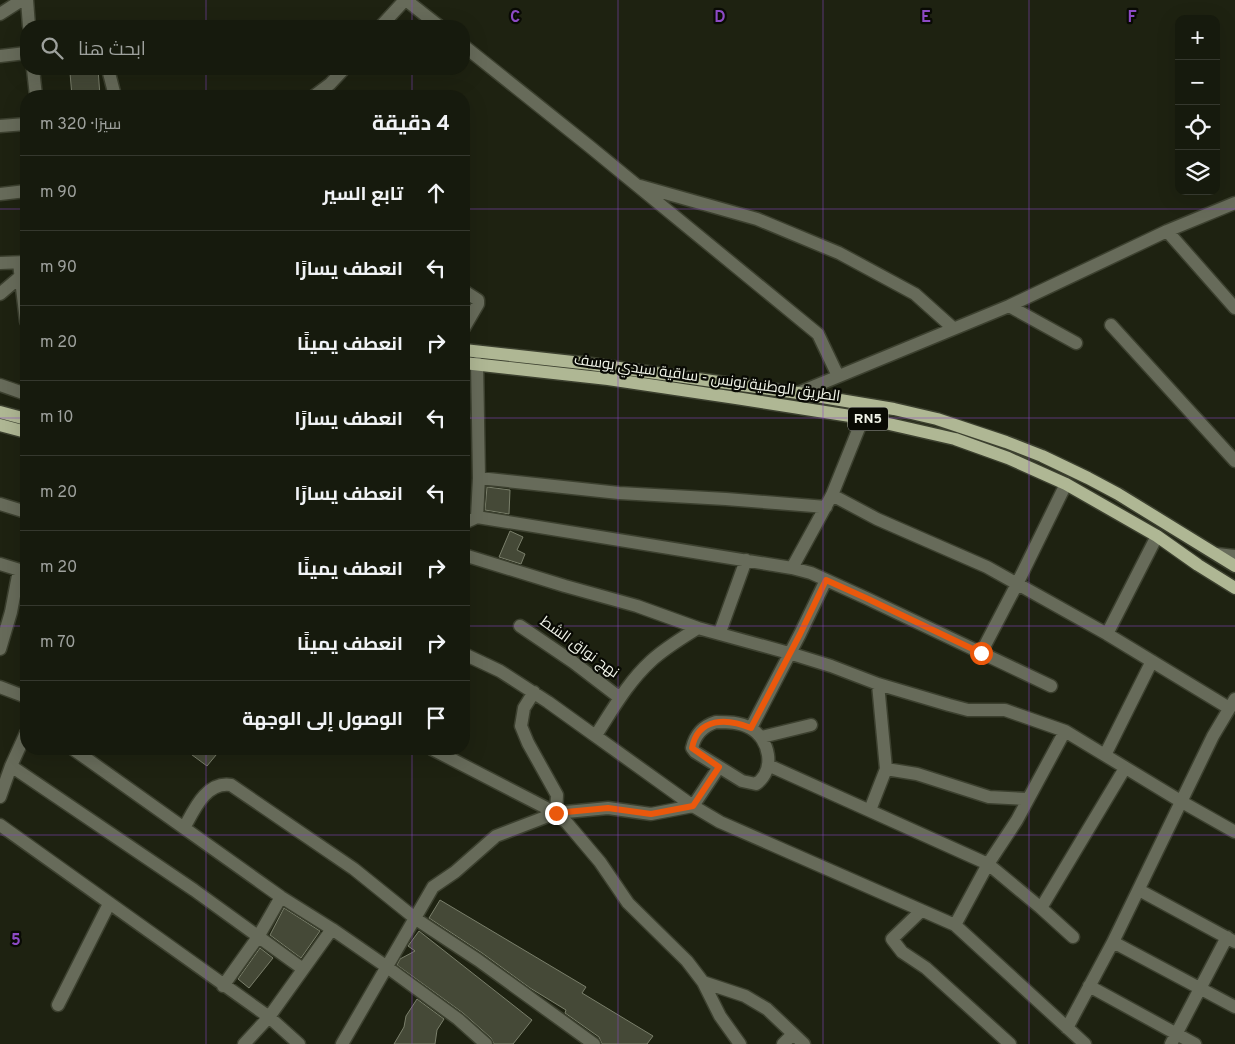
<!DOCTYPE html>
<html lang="ar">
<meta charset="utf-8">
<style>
:root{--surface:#161a0d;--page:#23271b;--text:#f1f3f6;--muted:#9ea19d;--line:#35382e}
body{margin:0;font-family:Overpass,Cairo,sans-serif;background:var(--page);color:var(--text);direction:rtl}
.controls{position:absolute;right:15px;top:15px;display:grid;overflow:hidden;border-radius:10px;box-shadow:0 5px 20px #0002}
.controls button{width:45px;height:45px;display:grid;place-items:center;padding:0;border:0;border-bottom:1px solid var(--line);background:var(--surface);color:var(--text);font:25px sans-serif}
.stop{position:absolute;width:15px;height:15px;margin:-11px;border:4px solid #ea580c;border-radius:50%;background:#fff}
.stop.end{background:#ea580c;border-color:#fff;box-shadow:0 1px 5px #0008}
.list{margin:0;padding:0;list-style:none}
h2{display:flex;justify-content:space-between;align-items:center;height:65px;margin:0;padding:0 20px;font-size:21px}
h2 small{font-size:16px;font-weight:400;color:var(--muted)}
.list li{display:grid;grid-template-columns:32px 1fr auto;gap:15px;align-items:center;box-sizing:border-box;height:75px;padding:0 20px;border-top:1px solid var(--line)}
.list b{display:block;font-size:19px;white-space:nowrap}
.list em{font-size:16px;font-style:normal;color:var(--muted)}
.icon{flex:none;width:28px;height:28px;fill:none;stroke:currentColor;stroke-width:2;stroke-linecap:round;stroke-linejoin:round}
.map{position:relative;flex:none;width:1235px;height:1044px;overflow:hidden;direction:ltr}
.search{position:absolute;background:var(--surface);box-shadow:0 5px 20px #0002;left:20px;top:20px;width:450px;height:55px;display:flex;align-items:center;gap:12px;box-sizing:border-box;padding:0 18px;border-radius:20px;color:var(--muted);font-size:19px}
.panel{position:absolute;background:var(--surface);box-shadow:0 5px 20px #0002;left:20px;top:90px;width:450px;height:665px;border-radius:20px;direction:rtl}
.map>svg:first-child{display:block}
.building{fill:#454937;stroke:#7a7f6b}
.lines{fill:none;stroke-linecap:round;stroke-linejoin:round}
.street-casing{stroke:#3c402f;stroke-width:15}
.primary-casing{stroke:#3c402f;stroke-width:15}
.street{stroke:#676b5a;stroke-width:12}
.primary{stroke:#afb794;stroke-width:12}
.route{stroke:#ea580c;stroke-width:6}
.grid{fill:none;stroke:#8d4ac5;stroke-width:1;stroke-opacity:0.55}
.labels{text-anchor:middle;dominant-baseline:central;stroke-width:4.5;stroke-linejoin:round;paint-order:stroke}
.shield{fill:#090a04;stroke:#acaea5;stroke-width:1}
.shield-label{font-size:14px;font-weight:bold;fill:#f2f5ea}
.street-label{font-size:15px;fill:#f2f5ea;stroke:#090a04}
.grid-label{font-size:16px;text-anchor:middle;font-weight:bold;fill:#8d4ac5;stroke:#090a04;stroke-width:4.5;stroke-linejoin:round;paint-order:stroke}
</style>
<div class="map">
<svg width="1235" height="1044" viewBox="0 0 1235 1044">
<rect width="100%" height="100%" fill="#1e2211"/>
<path class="building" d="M83 69H98L100 96H72L70 73 83 72Z
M464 397H469L470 419H464Z
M487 487 510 490 509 514 485 510Z
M510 531 523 537 517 550 525 554 521 564 499 557Z
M184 749H221L207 766Z
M440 900 586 987 582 993 653 1036 647 1044H602L599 1037 565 1013 566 1010 530 988 482 953 429 918Z
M284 908 320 931 301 958 270 935Z
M419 931 532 1020 513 1044H494L491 1038 463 1013 397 965 400 959 415 951 408 946Z
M260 948 273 958 249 988 238 979Z
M417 999 444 1019 437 1030 435 1044H394L404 1027 406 1016Z"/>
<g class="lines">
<g class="street-casing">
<path id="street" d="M27 0 29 26
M406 0 439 26
M0 14 22 0
M381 26 405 0
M464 46 589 146 818 334 838 376
M0 56 26 53
M33 69 36 96
M108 69 115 96
M314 96 330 84 344 69
M0 126 26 124
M640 186 757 219 839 253 915 294 953 328
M0 194 26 191
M1167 231 1235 308
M0 263 26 262
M19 263 26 321
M464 291 478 300V304L464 328
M0 294 21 276
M1009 306 1076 343
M1111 325 1235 461
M0 385 26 394
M798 393 1009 306 1167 231 1235 203
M479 478 619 493 726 499 826 507
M832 495 877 519 987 567 1107 634 1229 708
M0 504 26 512
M477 517 479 478 477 363
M464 523 477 517 792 568 811 573 866 598 1051 686
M1217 554 1235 556
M464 555 565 586 637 606 698 628 789 653 831 666 878 684 949 705 968 710H1005L1065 731 1182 802 1235 832
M0 564 26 572
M792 568 832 495 863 418
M520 626 573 662 620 698
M720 632 746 560
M1107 634 1157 536
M0 649 11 612 19 570
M981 653 1017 584 1066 484
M464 654 500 671 548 702 693 806 720 822 955 925 1085 1044
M0 687 26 697
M534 692 524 708 521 726 528 743 557 795 556 813
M716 722C727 722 740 722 750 728 770 739 776 770 756 784L742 781 695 752 692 748C695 735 703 726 716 722Z
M751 728 800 634 826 580
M596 735C613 709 628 682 651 661 665 648 682 638 698 628
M762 737 811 725
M73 749 281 897 332 929 387 967 458 1019 486 1044
M432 749 556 813 567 823 600 862 628 903 687 961 703 982 720 1016 740 1044
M1105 755 1152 661
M768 765 988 864 1041 908 1073 937
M11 766 194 890 303 969
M886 769 917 774 989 797 1028 799
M0 797 11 766 26 733
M870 810 886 769 878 684
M0 825 269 1017 299 1044
M184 828C194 810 206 781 231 785L354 869 416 919 478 960 594 1044
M1139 890 1235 942
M1041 908 1125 768
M921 911 892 939 902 952 926 968 1010 1044
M955 925 988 864 1017 820 1065 731
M1113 942 1235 1007
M703 982 745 996 767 1009 804 1044
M223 986 258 937 281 897
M1089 986 1195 1044
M58 1005 109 904
M1067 1028 1113 942 1213 736 1235 699
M244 1044 269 1017 332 929
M342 1044 433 887 455 872 496 836 556 813 608 808 651 814 693 806 719 767
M783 1044 793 1034
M1171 1044 1227 937"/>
</g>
<g class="primary-casing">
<path id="primary" d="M464 350 591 364 798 393 894 409 937 419 1006 442 1042 456 1088 478 1118 494 1235 566
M464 363 608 379 736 398 863 418 955 439 1008 458 1066 484 1157 536 1198 565 1235 588
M0 412 26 419
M0 425 26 432"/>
</g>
<use href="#street" class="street"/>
<use href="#primary" class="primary"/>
</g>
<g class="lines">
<path class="route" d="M556 813 608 808 651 814 693 806 719 767 692 748C698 717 727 718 751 728L800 634 826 580 866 598 981 653"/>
</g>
<path class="grid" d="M206 0V26M412 0V26M618 0V1044M823 0V1044M1029 0V1044M206 69V96M412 69V96M0 209H26M464 209H1235M0 418H26M464 418H1235M0 626H26M464 626H1235M206 749V1044M412 749V1044M0 835H1235"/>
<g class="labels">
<rect class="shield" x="848" y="407.5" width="40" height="23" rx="4"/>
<g class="shield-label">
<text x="868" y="419">RN5</text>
</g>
<g class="street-label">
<text transform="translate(707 379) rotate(8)">الطريق الوطنية تونس - ساقية سيدي يوسف</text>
<text transform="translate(579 648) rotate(36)">نهج نواق الشط</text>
</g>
</g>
<g class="grid-label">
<text x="515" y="22">C</text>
<text x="720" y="22">D</text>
<text x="926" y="22">E</text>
<text x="1132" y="22">F</text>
<text x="16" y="945">5</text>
</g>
</svg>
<div class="controls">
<button>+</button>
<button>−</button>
<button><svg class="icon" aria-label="locate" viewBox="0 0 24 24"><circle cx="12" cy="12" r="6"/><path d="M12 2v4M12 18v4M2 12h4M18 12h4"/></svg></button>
<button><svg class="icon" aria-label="layers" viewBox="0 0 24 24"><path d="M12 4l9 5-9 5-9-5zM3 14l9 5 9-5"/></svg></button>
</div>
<div class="stop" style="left:981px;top:653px"></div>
<div class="stop end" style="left:556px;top:813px"></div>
<div class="search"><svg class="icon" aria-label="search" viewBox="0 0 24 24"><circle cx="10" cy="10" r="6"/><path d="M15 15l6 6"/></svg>ابحث هنا</div>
<section class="panel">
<h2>4 دقيقة<small>سيرًا · 320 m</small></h2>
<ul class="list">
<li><svg class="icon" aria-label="ahead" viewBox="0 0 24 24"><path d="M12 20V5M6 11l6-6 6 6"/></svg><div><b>تابع السير</b></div><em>90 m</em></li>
<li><svg class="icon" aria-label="left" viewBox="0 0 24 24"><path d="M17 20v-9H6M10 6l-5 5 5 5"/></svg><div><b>انعطف يسارًا</b></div><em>90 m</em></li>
<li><svg class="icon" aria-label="right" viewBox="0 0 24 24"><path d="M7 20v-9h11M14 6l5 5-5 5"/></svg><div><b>انعطف يمينًا</b></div><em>20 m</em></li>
<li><svg class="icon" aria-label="left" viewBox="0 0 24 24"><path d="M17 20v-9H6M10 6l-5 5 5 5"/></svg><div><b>انعطف يسارًا</b></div><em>10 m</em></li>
<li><svg class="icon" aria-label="left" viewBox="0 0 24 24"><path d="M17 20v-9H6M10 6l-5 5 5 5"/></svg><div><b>انعطف يسارًا</b></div><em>20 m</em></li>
<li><svg class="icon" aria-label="right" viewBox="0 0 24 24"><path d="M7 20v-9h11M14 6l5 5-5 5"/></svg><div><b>انعطف يمينًا</b></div><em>20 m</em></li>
<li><svg class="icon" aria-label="right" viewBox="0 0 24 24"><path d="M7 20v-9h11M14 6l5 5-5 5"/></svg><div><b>انعطف يمينًا</b></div><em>70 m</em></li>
<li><svg class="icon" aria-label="arrive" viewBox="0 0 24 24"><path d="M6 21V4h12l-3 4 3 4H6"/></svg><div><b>الوصول إلى الوجهة</b></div></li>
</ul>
</section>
</div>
